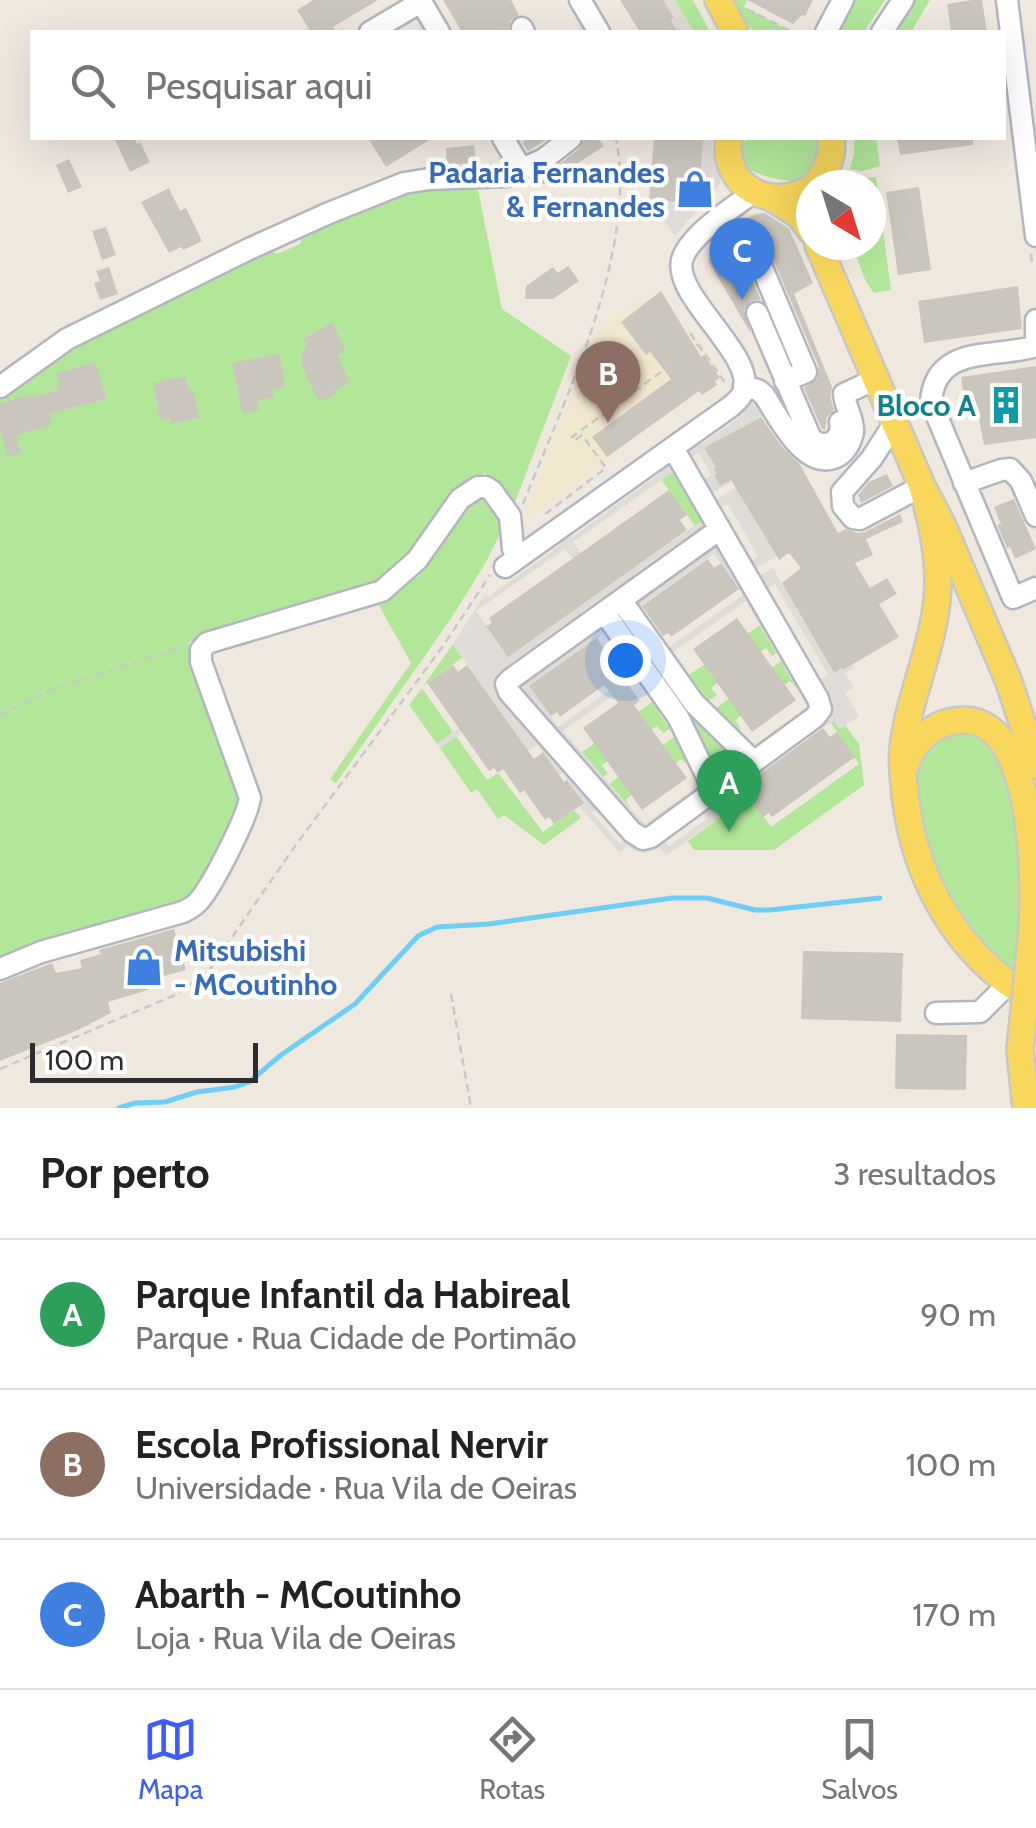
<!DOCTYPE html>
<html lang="pt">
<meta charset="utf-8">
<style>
:root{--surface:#fff;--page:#f2f2f2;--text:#222;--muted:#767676;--line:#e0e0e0;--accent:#3c5cff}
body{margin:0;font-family:Cabin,sans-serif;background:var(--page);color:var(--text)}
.compass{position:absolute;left:796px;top:170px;width:90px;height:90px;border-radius:50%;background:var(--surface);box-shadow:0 10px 40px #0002;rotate:142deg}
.scale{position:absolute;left:30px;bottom:25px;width:228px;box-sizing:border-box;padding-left:10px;border:5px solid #2d2d2d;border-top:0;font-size:28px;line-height:35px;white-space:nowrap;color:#2d2d2d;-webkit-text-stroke:8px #fff;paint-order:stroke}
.you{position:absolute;left:625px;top:660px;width:35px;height:35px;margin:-25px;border:8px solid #fff;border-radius:50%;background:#1a73e8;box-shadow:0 0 0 15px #1a73e833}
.badge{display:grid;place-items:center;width:65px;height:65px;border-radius:50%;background:var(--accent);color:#fff;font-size:32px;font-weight:700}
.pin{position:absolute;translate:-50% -82px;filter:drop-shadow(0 2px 5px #0008)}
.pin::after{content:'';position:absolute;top:52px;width:35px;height:30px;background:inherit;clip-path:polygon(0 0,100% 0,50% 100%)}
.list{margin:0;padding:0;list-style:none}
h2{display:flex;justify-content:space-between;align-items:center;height:130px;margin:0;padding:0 40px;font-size:42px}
h2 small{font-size:32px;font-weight:400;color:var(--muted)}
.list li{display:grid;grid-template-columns:65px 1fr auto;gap:30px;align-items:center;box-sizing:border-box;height:150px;padding:0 40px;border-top:2px solid var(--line)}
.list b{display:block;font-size:38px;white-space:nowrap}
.list p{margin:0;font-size:32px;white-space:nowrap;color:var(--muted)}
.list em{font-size:32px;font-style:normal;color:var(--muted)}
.icon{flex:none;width:55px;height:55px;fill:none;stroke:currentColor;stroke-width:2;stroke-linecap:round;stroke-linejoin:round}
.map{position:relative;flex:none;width:1036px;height:1108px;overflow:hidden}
.search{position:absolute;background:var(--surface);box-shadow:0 10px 40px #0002;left:30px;right:30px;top:30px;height:110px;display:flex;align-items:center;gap:25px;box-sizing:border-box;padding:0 35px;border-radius:0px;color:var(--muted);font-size:38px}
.sheet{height:580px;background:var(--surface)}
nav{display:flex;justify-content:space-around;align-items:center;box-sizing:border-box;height:140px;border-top:2px solid var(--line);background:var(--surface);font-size:28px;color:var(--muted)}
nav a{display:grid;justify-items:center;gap:5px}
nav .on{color:var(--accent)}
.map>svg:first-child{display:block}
.education{fill:#f1e6ce}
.green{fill:#b2e79a}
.plaza{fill:#dfdbd6;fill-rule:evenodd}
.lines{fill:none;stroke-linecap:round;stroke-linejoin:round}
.stream{stroke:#6ecef5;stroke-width:5}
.building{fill:#cbc6bd}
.minor-casing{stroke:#b3b5c1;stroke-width:25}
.major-casing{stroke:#c8c8c8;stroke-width:30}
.path{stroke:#c8c8c8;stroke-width:2.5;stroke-dasharray:8 5;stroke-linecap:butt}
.minor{stroke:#fff;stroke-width:20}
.major{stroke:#f8d75c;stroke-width:25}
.major-bridge-casing{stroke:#c8c8c8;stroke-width:30;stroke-linecap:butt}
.major-bridge{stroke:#f8d75c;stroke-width:25}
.labels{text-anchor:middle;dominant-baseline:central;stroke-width:9;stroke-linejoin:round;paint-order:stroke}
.shop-label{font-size:30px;font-weight:bold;fill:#366cbe;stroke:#fff;text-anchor:end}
.culture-label{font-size:30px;font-weight:bold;fill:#0d838f;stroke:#fff;text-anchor:end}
</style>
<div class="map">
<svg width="1036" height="1108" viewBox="0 0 1036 1108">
<rect width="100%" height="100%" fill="#efe8df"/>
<path class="education" d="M661 291 687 335 692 332 723 375 715 381 717 385 702 395 699 391 617 450 618 454 606 463 523 522 597 331 637 301 641 306Z"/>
<path class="green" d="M675 0H693L710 32H694Z
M733 0H747L744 7 792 32H754L744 20Z
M850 0H885L864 32H833Z
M914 0H930L911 32H893Z
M747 138H824L825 155 802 183C779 179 720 174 747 138Z
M854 138H876L880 166 862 171 850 169 854 154Z
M876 177 891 290 874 293 866 282 852 245H871V185H846L849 180Z
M477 185 502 309 571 356 512 510 485 472 456 496 425 541 366 592 189 642 244 791V808L189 903 0 959V394L36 369 107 326 268 247 277 254 300 244 303 232 403 190Z
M673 471 703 520 695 526 661 479Z
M483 494 507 520 486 562 452 617 336 783 330 779 411 663 376 600 459 511Z
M760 625 776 653 772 656 766 648 759 653 711 688 717 695 709 701 689 675Z
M453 644 462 658 423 686Z
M781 661 797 689 790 681 783 686 735 720 741 729 739 730 716 708Z
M422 688 453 732 437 744 409 705Z
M682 695 741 756 713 776 674 701Z
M652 702 670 729 663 733 657 726 602 765 608 774 603 777 582 752Z
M834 721 840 729 845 725 859 744 864 785 774 850H694L688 841 745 799 739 789 742 786 771 827 859 764 831 723Z
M965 730 987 736 1028 827 1017 973 976 941 941 896 910 794 919 756 941 736Z
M456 736 487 780 498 773 543 832 574 810 581 818 544 845 504 815 498 819 477 789 471 793 440 748Z
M674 737 689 766 681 759 626 799 630 808 609 784Z"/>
<path class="plaza" d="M663 0H675L694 32H678Z
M703 138H713L712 148 721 178 720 184 675 236 664 220 662 201 690 203 691 200H699Z
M780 383 790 400 705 448 716 467 713 469 717 474 714 476 720 486 737 476 738 478 710 494 703 481 711 475 699 453 690 458 685 451 700 440 703 443 740 417 738 414Z
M672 461 710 527 701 533 697 530 634 574 637 579 625 588 621 584 609 593 611 597 604 602 600 599 581 612 584 617 573 624 569 621 512 662 514 666 502 676 600 806 592 813 620 844 628 838 662 839 669 846 707 819 702 810 712 803 718 810 736 797 731 789 830 709 828 697 819 681 828 675 775 584 765 589 758 576 773 568 833 672 847 665H852L854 668 845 673 854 687 845 693 859 716 840 729 834 721 822 728 742 786 739 789 746 798 666 856 660 848 645 853 635 851 627 846 620 853 579 806 583 802 563 773 559 775 538 745 528 751 497 707 440 748 437 744 494 703 453 644 485 594 488 597 559 546 557 542 569 534 572 537 661 473 659 470ZM673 472 703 520 605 587 573 542ZM565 549 597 593 508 656 476 611Z
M742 484 758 526 770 545 772 544 780 554 754 569 750 562 758 556 728 504 718 508 714 501Z
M718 541 815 709 754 753 701 701 631 603 646 592 649 595 712 550 711 546ZM714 554 743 595 669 647 641 606ZM746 601 808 707 755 745 705 697 673 652Z
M603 623 673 721 705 788 643 832 515 686 524 680 527 683 585 642 583 638ZM604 634 632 674 558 727 530 686ZM636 679 668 724 698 786 645 824 563 731Z"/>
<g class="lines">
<path class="stream" d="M119 1108 135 1103 165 1102 197 1092 235 1087 249 1082 281 1055 355 1004 418 936 437 927 489 924 672 898H707L755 910H770L880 898"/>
</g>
<path class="building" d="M313 0H378L333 27 337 32H311L297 10Z
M443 0H511L519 15 510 21 509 32H462Z
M620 0H663L674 18 671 20 678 32H640Z
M747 0H813L805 16 802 15 793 24Z
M972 0H982L987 32H951L947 4Z
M114 138H134L137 144 140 142 150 162 130 172Z
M368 138H432L386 167Z
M529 138H549L528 151 522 142Z
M585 138H598L604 146 572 167 573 175 570 176V184H531V180L552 170 579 149Z
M654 138H703L699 200H691V203L649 200Z
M897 138H973V145L900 155Z
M474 145 476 163 447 165 446 148Z
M69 159 82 187 68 193 56 165Z
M919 187 931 270 898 275 886 192Z
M169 188 180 211 186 208 202 241 183 250 181 247 169 253 141 202Z
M765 213 789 229 813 283 794 294 832 387 830 396 834 410 827 417 825 430 822 429 804 388 817 379 819 367 775 264 770 259 759 257 753 261 750 267V275L761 300 751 301 744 310 751 334 708 260 743 220 756 214Z
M106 227 116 255 102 260 92 231Z
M568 266 579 281 553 299H525L526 286 553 267 558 273Z
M109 267 118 294 100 300 94 283 100 281 96 271Z
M1018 286 1022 329 924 343 918 301Z
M661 291 701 357 704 355 720 378 715 381 717 385 702 395 699 391 607 457 592 437 671 379 650 352 646 355 621 322Z
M332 322 346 351 337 355 350 383 334 390 336 394 319 402 302 367V353L307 347 303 339Z
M279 353 285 387 272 390 274 397 258 401 260 410 242 413 232 363Z
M96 362 106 399 49 414 52 425 16 435 22 452 8 457 0 430V404L27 395 28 398 58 390 57 385 60 384 57 373Z
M1036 366V438L984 445 976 404 965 406 961 377Z
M185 376 188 390 193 389 199 418 171 424 170 418 160 420 153 383Z
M761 417 782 447 799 463 838 533 846 529 858 533 865 532 900 514 903 522 866 539 873 555 855 563 870 588 887 578 897 594 879 604 899 637 843 670 842 668 834 673 782 583 801 568 789 553 779 560 731 480 720 486 714 476 717 474 713 469 716 467 704 448Z
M887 474 893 486 861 503 858 495 869 482Z
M669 490 687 515 680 520 687 530 508 657 486 626 492 623 489 618Z
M1014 499 1036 549 1015 559 1010 547 1007 548 997 525 1001 524 994 507Z
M708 559 714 568 721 563 739 589 671 637 668 633 663 636 642 606Z
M737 618 796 700 752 732 693 649Z
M597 638 603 648 609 643 627 669 620 674 640 701 634 705 687 778 642 810 583 728 618 703 604 685 560 717 557 712 551 716 529 686Z
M453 665 458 672 467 665 534 759 543 752 564 782 567 780 584 803 554 824 549 817 545 820 524 790 520 793 503 769 498 773 494 768 489 771 427 683Z
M823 728 830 737 837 732 855 757 772 817 769 813 763 817 742 787Z
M174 929 186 970 145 981 148 990 108 1002 111 1013 78 1030 0 1061V983L52 963 56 973 82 968 80 960 101 954 99 950Z
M803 951 903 953 901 1022 801 1019Z
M896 1034 967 1035 966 1090 895 1089Z"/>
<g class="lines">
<g class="minor-casing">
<path id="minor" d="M420 0 439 32
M580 0 599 32
M1007 0 1036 236
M522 28 524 32
M370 32 421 2
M826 32 843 0
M882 32 903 0
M503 138 522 170
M763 270 806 372 785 381
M757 313 811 439 822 445 834 442 841 431 840 422
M1036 320V336
M1036 346C997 359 935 343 931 402L1013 598 1036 588
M744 386 758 390 764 395C778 416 804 471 836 457 845 453 851 442 853 432 854 419 845 407 844 394L876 379
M0 387 67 339 249 249 329 213 404 183 429 179 507 176 544 159 571 138
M895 422 872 458 842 492 843 506 853 518 860 519 922 486
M673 448 818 699 821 709 815 717 651 837 643 839 632 832 509 692 506 684 511 679 720 529
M964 483 1001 470 1010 469 1021 481 1036 516
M505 567 730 407C735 403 742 397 744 390 754 354 673 296 682 260 689 235 734 207 754 192
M621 600 694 703 754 762
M604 612 678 717 714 791
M0 969 41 952 183 912C190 908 192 908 197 903 211 889 247 818 250 798L201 662V650L207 643 382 591 417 560 460 499 478 487H486L492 491 510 516 513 549 518 557
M936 1013 980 1012 1008 984"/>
</g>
<g class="major-casing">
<path id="major" d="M718 0 735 32
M729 138C721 186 771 213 811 188
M815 185C827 171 834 156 831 138
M772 198 799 215 811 231
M818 245 922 486 943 526 1009 682 1036 765
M922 486C932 523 941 561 937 600 932 651 908 699 903 749 901 765 904 780 905 795 915 882 959 958 1036 1001
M906 765C913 742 931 724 955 721 1036 707 1036 883 1031 941
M1020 1050 1026 1108"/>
</g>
<path class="path" d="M747 9 792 32
M1031 254 1032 264
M690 333 726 384
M523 504C565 398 638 252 616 138
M545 514 606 468 582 435 574 441 572 437 698 345
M0 715 51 690 183 647
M451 994 471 1108
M0 1069 175 995 208 972 295 846 443 646 490 575"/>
<use href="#minor" class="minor"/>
<use href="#major" class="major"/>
<g class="major-bridge-casing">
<path id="major-bridge" d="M1020 1050 1031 941"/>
</g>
<use href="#major-bridge" class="major-bridge"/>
</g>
<defs>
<g id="shop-bare" transform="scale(3)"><path d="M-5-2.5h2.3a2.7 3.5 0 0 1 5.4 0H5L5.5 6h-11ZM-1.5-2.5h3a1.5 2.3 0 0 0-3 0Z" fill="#3f7fe0" stroke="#fff" stroke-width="2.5" paint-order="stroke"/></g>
<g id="building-bare" transform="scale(3)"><path d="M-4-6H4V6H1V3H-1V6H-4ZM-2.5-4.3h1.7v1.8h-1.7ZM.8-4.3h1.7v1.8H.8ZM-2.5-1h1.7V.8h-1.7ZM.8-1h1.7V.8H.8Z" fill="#0f9aa8" stroke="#fff" stroke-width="2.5" paint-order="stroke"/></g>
</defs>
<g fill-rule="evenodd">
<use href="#shop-bare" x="695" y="189"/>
<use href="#building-bare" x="1006" y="405"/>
<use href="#shop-bare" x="144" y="967"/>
</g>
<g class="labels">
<g class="shop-label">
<text x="665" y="172">Padaria Fernandes<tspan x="665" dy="34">&amp; Fernandes</tspan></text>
<text x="174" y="950" text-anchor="start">Mitsubishi<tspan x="174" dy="34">- MCoutinho</tspan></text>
</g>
<g class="culture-label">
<text x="976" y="405">Bloco A</text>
</g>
</g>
</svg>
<svg class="compass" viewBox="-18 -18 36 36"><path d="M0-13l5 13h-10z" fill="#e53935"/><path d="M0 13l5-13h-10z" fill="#767676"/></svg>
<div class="scale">100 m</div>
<div class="you"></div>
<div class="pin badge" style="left:729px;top:832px;background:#2e9e5b">A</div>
<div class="pin badge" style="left:608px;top:423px;background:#8d6e63">B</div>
<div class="pin badge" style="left:742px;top:300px;background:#3f7fe0">C</div>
<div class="search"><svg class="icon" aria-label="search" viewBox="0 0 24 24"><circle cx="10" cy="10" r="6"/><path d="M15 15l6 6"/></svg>Pesquisar aqui</div>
</div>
<section class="sheet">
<h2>Por perto<small>3 resultados</small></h2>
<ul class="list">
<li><span class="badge" style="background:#2e9e5b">A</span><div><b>Parque Infantil da Habireal</b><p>Parque · Rua Cidade de Portimão</p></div><em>90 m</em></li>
<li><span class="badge" style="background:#8d6e63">B</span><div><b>Escola Profissional Nervir</b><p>Universidade · Rua Vila de Oeiras</p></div><em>100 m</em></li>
<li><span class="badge" style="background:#3f7fe0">C</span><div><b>Abarth - MCoutinho</b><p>Loja · Rua Vila de Oeiras</p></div><em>170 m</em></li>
</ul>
</section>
<nav>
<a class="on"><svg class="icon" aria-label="map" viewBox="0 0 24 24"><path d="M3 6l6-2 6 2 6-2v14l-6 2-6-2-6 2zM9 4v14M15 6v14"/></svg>Mapa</a>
<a><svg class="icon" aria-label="directions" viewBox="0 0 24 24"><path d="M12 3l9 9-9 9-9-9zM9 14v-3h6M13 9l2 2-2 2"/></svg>Rotas</a>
<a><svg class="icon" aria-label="saved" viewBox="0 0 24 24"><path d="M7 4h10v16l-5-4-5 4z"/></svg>Salvos</a>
</nav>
